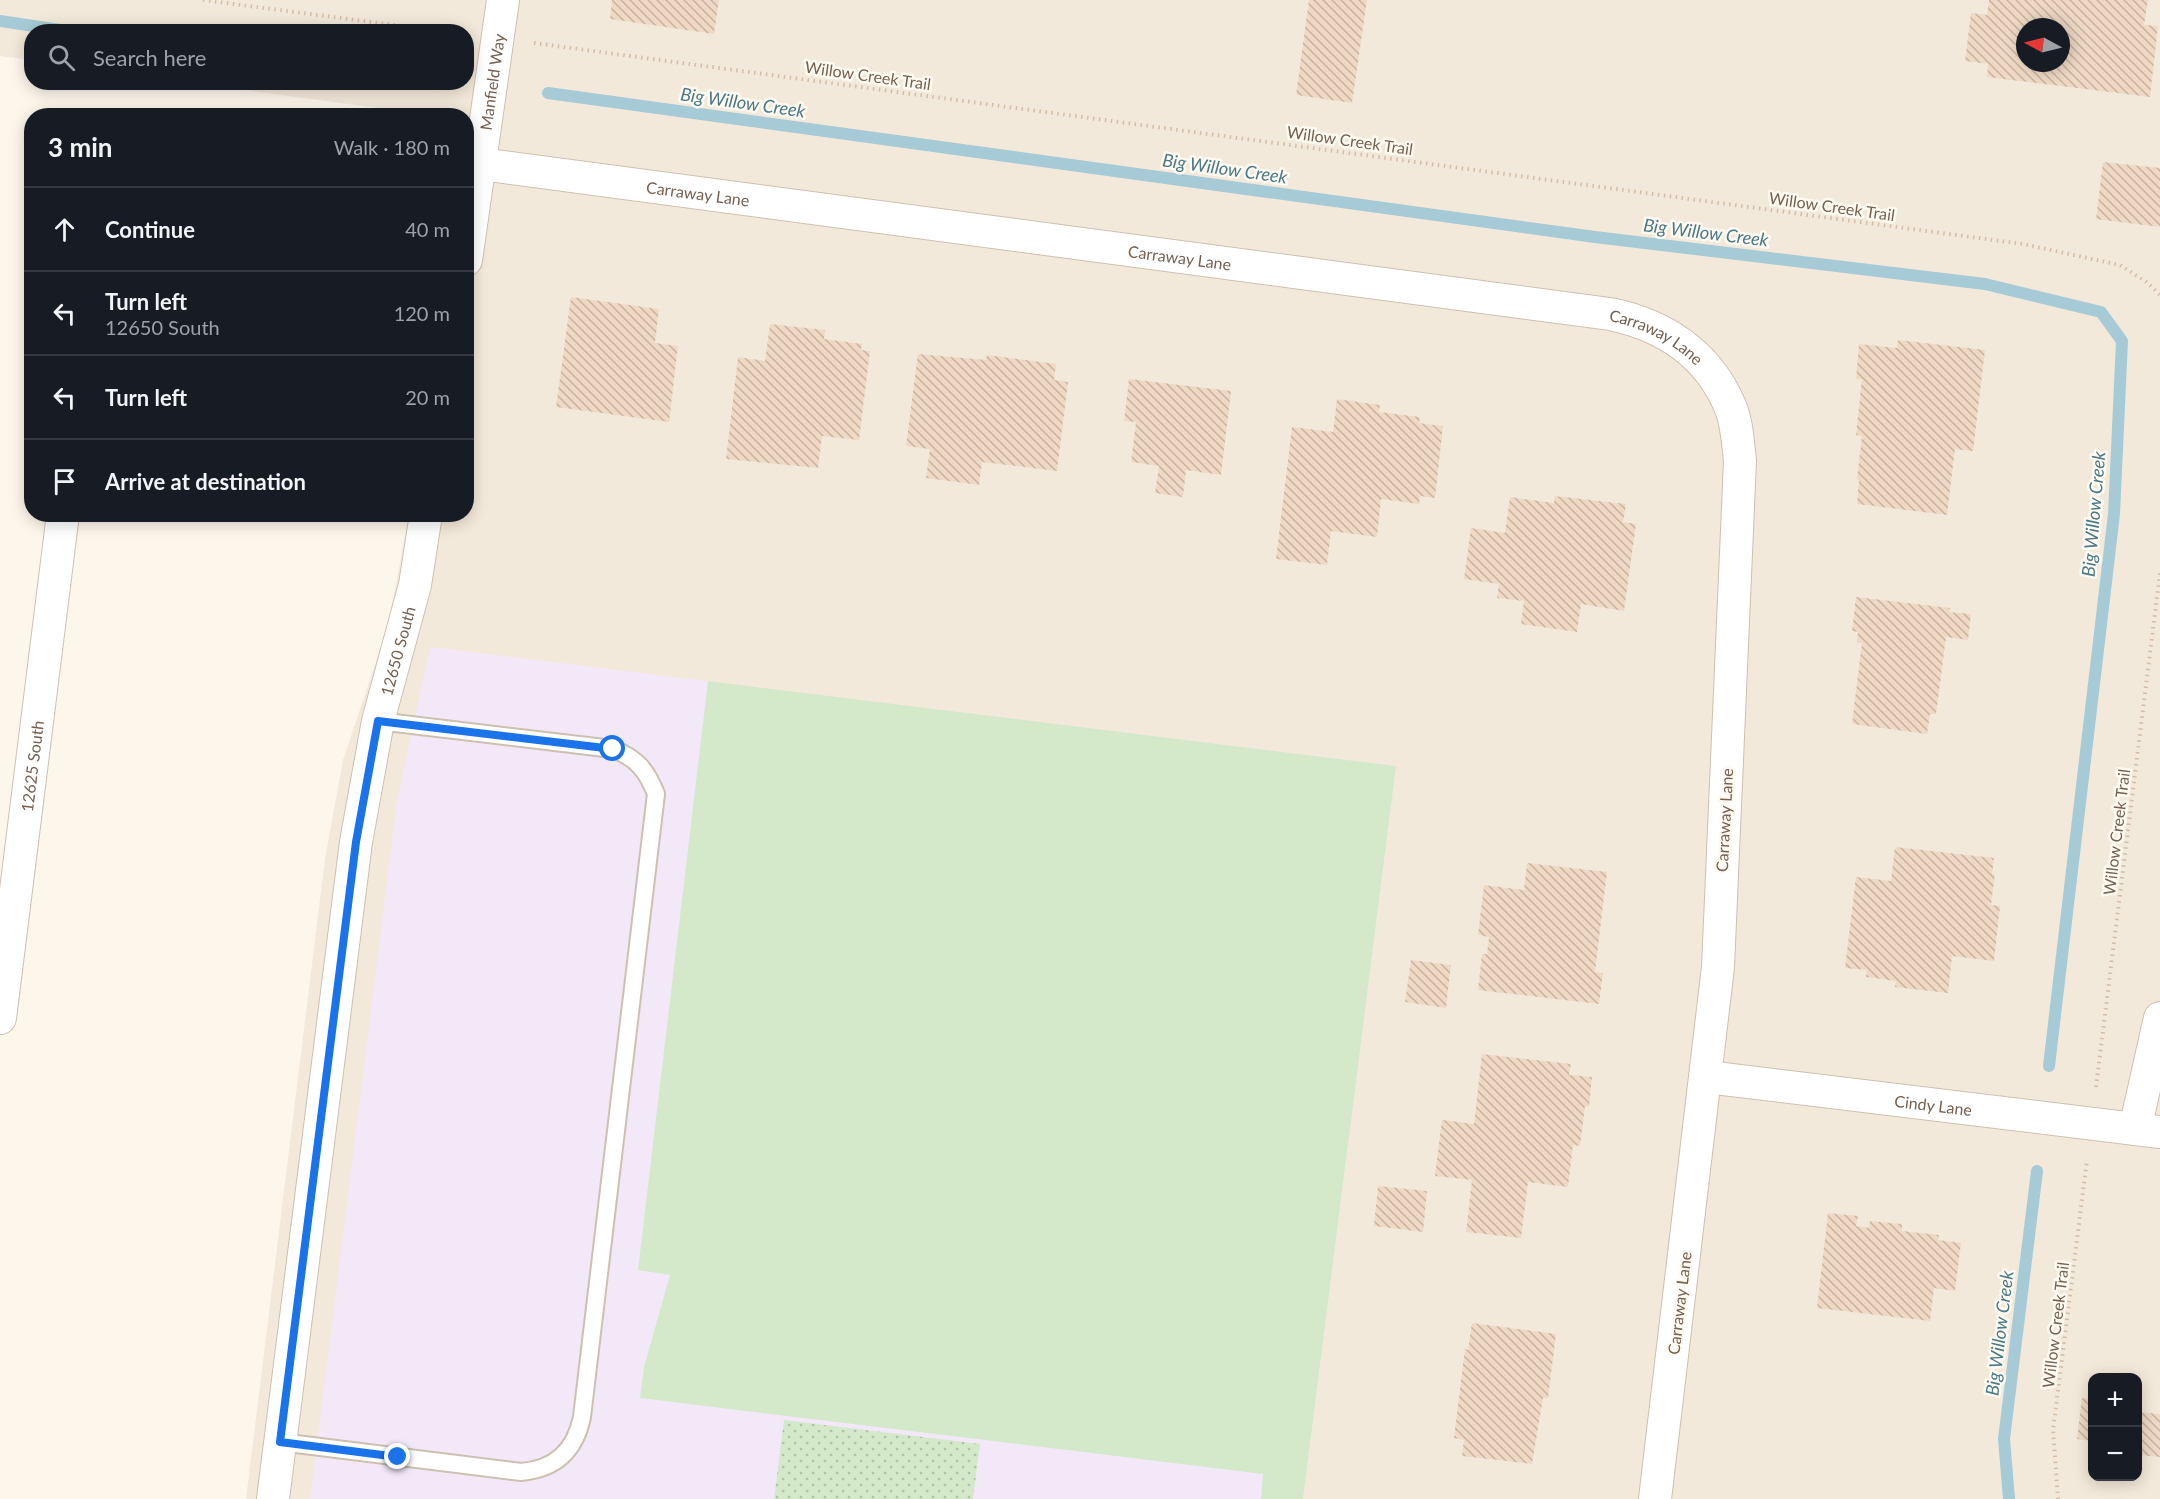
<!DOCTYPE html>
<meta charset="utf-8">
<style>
:root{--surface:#171b24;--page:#242831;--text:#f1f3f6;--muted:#9ea1a6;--line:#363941}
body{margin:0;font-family:Lato,sans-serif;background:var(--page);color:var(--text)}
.controls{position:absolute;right:18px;bottom:18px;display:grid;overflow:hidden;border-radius:12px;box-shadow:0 3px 15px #0003}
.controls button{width:54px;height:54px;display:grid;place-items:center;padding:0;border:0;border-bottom:2px solid var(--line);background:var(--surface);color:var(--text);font:30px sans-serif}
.compass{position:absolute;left:2016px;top:18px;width:54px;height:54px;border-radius:50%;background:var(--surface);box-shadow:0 3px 15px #0003;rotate:277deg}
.stop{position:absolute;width:18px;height:18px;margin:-14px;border:4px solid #1a73e8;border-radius:50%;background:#fff}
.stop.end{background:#1a73e8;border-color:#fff;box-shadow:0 2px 6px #0008}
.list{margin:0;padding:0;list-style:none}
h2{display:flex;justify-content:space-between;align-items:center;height:78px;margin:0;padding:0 24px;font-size:26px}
h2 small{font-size:20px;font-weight:400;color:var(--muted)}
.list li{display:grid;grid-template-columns:39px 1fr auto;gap:18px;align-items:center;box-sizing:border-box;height:84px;padding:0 24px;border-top:2px solid var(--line)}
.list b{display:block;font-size:22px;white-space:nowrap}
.list p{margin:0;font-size:20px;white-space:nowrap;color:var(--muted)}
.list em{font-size:20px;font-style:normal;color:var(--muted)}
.icon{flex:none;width:33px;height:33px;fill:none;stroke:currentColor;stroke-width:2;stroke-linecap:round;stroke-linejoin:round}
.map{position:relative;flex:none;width:2160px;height:1499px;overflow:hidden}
.search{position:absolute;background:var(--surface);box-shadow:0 3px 15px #0003;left:24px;top:24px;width:450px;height:66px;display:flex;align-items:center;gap:15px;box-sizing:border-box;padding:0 21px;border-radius:24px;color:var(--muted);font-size:22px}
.panel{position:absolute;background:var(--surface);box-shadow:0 3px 15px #0003;left:24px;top:108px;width:450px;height:414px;border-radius:24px}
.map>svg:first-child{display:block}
.residential{fill:#f3e9da;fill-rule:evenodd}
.education{fill:#f3e8f8}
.grass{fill:#d4e9ca}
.park{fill:url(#park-dots)}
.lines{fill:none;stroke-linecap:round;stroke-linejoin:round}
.stream{stroke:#a7cbd6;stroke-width:12}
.building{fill:url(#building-back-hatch);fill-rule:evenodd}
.lane-casing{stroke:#cec0b1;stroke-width:20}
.street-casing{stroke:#cec0b1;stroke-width:34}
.path{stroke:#d5bca7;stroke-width:4;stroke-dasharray:1.5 4.5;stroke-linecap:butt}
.lane{stroke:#fff;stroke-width:16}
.street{stroke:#fff;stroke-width:32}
.route{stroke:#1a73e8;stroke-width:8}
.labels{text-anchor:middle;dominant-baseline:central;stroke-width:5;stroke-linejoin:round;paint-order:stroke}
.street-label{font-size:16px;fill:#76604f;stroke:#fefaf2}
.water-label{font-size:18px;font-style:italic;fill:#4a7987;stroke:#fefaf2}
</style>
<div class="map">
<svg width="2160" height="1499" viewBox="0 0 2160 1499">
<defs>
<pattern id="park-dots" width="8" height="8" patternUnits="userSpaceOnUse" patternTransform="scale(1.5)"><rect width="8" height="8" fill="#d4e9ca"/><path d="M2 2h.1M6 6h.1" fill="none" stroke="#b1c0a6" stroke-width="1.8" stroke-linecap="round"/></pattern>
<pattern id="building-back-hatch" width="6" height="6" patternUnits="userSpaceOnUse" patternTransform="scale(1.5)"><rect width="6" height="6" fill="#efd9c4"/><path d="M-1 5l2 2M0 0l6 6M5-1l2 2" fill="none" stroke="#c6b3a2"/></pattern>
</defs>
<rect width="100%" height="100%" fill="#fcf6eb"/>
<path class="residential" d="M0 0H2160V1499H246L325 859 343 760 388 626 409 515 466 514V116L414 115V113L194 83 466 82V32H32L31 60 0 56ZM2025 27H2061V63H2025ZM2092 1378H2138V1476H2092Z"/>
<path class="education" d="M430 647 1396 766 1303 1499H310L397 801Z"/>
<path class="grass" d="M708 681 1396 766 1303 1499H1261L1263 1474 640 1398 644 1367 670 1275 638 1270Z"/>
<path class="park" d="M784 1420 980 1444 973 1499H774Z"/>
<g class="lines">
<path class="stream" d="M0 21 74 32
M548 93 1595 237 1985 284 2101 312 2122 341 2114 514 2049 1066
M2009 1499 2004 1439 2037 1171"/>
</g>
<path class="building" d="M612 0H719L714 34 610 19Z
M1309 0H1367L1352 103 1296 95Z
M1989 0H2148L2144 25 2158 26 2150 97 1987 77 1988 64 1965 61 1971 13 1987 15ZM2025 27H2061V63H2025Z
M2103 162 2160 168V227L2096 219Z
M571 297 659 309 655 343 678 346 669 422 556 407Z
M770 324 825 330 824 339 862 344 861 350 870 351 859 440 822 436 818 468 726 459 738 357 765 361Z
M1898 340 1985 350 1973 451 1955 449 1947 515 1857 504 1859 480 1857 479 1862 436 1856 435 1862 379H1856L1859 344 1897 348Z
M918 354 986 360 987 355 1056 364 1054 380 1068 382 1057 471 982 462 979 485 926 478 930 449 906 446Z
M1129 379 1231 391 1221 475 1186 470 1183 497 1155 493 1159 466 1131 462 1136 422 1124 421Z
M1337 399 1380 405 1379 412 1420 417 1419 423 1443 426 1435 498 1420 496 1419 504 1381 499 1377 537 1331 531 1327 565 1276 559 1292 427 1333 432Z
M1555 496 1626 504 1623 522 1636 524 1624 611 1581 604 1577 632 1521 624 1524 601 1497 598 1499 584 1464 579 1471 528 1505 533 1510 497 1554 503Z
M1856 597 1950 608 1949 612 1971 614 1968 640 1946 637 1936 714H1930L1927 734 1852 724 1862 643 1857 642 1858 632 1852 631Z
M1895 847 1994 858 1992 874H1995L1991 905 2000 906 1994 961 1952 956 1948 993 1895 987 1896 981 1866 977 1867 970 1845 968 1856 877 1891 881Z
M1527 863 1607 872 1595 972 1603 973 1599 1004 1478 990 1482 954H1487L1489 937 1478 935 1484 885 1524 890Z
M1411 960 1451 965 1446 1008 1405 1002Z
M1482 1054 1571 1064 1569 1075 1592 1077 1589 1107 1585 1106 1580 1146 1573 1145 1568 1187 1528 1182 1521 1238 1466 1232 1472 1180 1435 1176 1442 1120 1474 1124Z
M1378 1186 1427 1191 1423 1232 1374 1226Z
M1828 1213 1858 1216 1856 1226 1869 1228 1870 1221 1902 1224V1231L1939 1235 1938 1240 1961 1243 1955 1291 1934 1288 1930 1321 1817 1308Z
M1472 1323 1556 1334 1548 1398H1543L1532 1464 1462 1456 1464 1440 1454 1438 1465 1349 1468 1350Z
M2082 1398 2092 1399V1441L2077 1439Z
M2138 1412 2160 1414V1457L2138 1455Z"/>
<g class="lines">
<g class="lane-casing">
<path id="lane" d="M280 1442 521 1472C555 1469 575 1451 582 1417L656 794C647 771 637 758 613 749L378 721"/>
</g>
<g class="street-casing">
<g id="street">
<path id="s1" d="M466 162 1610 314C1664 325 1708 354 1730 406 1737 422 1738 443 1740 461L1718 967 1655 1499"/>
<path id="s2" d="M466 260 503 0"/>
<path id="s3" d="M0 1018 63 514"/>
<path id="s4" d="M1707 1077 2160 1132"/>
<path d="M2135 1129 2160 1018"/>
<path id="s5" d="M273 1499 356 842 378 721 415 585 426 514"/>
</g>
</g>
<path class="path" d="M203 0 448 32
M534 43 2023 244 2120 265 2148 283 2160 295
M2096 1087 2160 573
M2058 1499 2053 1430 2087 1160"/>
<use href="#lane" class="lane"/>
<use href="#street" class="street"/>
</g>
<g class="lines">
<path class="route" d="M398 1457 280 1442 356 842 378 721 613 749"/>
</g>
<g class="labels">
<g class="street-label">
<text transform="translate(868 75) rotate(8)">Willow Creek Trail</text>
<text stroke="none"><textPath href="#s2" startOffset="180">Manfield Way</textPath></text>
<text transform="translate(1350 140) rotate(8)">Willow Creek Trail</text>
<text stroke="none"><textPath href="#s1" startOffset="234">Carraway Lane</textPath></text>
<text transform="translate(1832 206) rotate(8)">Willow Creek Trail</text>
<text stroke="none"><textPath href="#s1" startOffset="720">Carraway Lane</textPath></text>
<text stroke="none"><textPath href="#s1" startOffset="1206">Carraway Lane</textPath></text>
<text stroke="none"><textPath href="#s5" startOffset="858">12650 South</textPath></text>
<text stroke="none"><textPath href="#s3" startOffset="254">12625 South</textPath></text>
<text transform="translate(1724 820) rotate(-87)">Carraway Lane</text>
<text transform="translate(2116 832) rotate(-83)">Willow Creek Trail</text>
<text stroke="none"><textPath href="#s4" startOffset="228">Cindy Lane</textPath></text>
<text transform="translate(1679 1303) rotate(-83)">Carraway Lane</text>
<text transform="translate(2055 1325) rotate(-83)">Willow Creek Trail</text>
</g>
<g class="water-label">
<text transform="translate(743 102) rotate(8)">Big Willow Creek</text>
<text transform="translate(1225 168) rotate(8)">Big Willow Creek</text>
<text transform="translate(1706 232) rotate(7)">Big Willow Creek</text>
<text transform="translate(2093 514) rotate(-85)">Big Willow Creek</text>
<text transform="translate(1999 1333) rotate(-83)">Big Willow Creek</text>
</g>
</g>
</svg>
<div class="controls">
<button>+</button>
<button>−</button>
</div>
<svg class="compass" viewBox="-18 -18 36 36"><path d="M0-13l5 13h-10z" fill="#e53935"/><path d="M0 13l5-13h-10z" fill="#9ea1a6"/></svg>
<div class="stop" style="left:613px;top:749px"></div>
<div class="stop end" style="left:398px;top:1457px"></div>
<div class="search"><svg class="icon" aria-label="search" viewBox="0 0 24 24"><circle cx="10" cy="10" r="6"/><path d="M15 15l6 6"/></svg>Search here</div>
<section class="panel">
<h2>3 min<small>Walk · 180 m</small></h2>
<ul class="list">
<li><svg class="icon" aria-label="ahead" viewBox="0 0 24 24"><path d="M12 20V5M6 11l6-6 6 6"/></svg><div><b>Continue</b></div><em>40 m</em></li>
<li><svg class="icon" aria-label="left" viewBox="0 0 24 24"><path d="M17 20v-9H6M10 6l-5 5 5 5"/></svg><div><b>Turn left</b><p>12650 South</p></div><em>120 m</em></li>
<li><svg class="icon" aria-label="left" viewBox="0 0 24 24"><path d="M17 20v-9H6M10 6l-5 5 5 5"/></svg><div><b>Turn left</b></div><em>20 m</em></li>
<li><svg class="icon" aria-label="arrive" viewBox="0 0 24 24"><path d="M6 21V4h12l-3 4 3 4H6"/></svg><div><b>Arrive at destination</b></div></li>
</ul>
</section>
</div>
